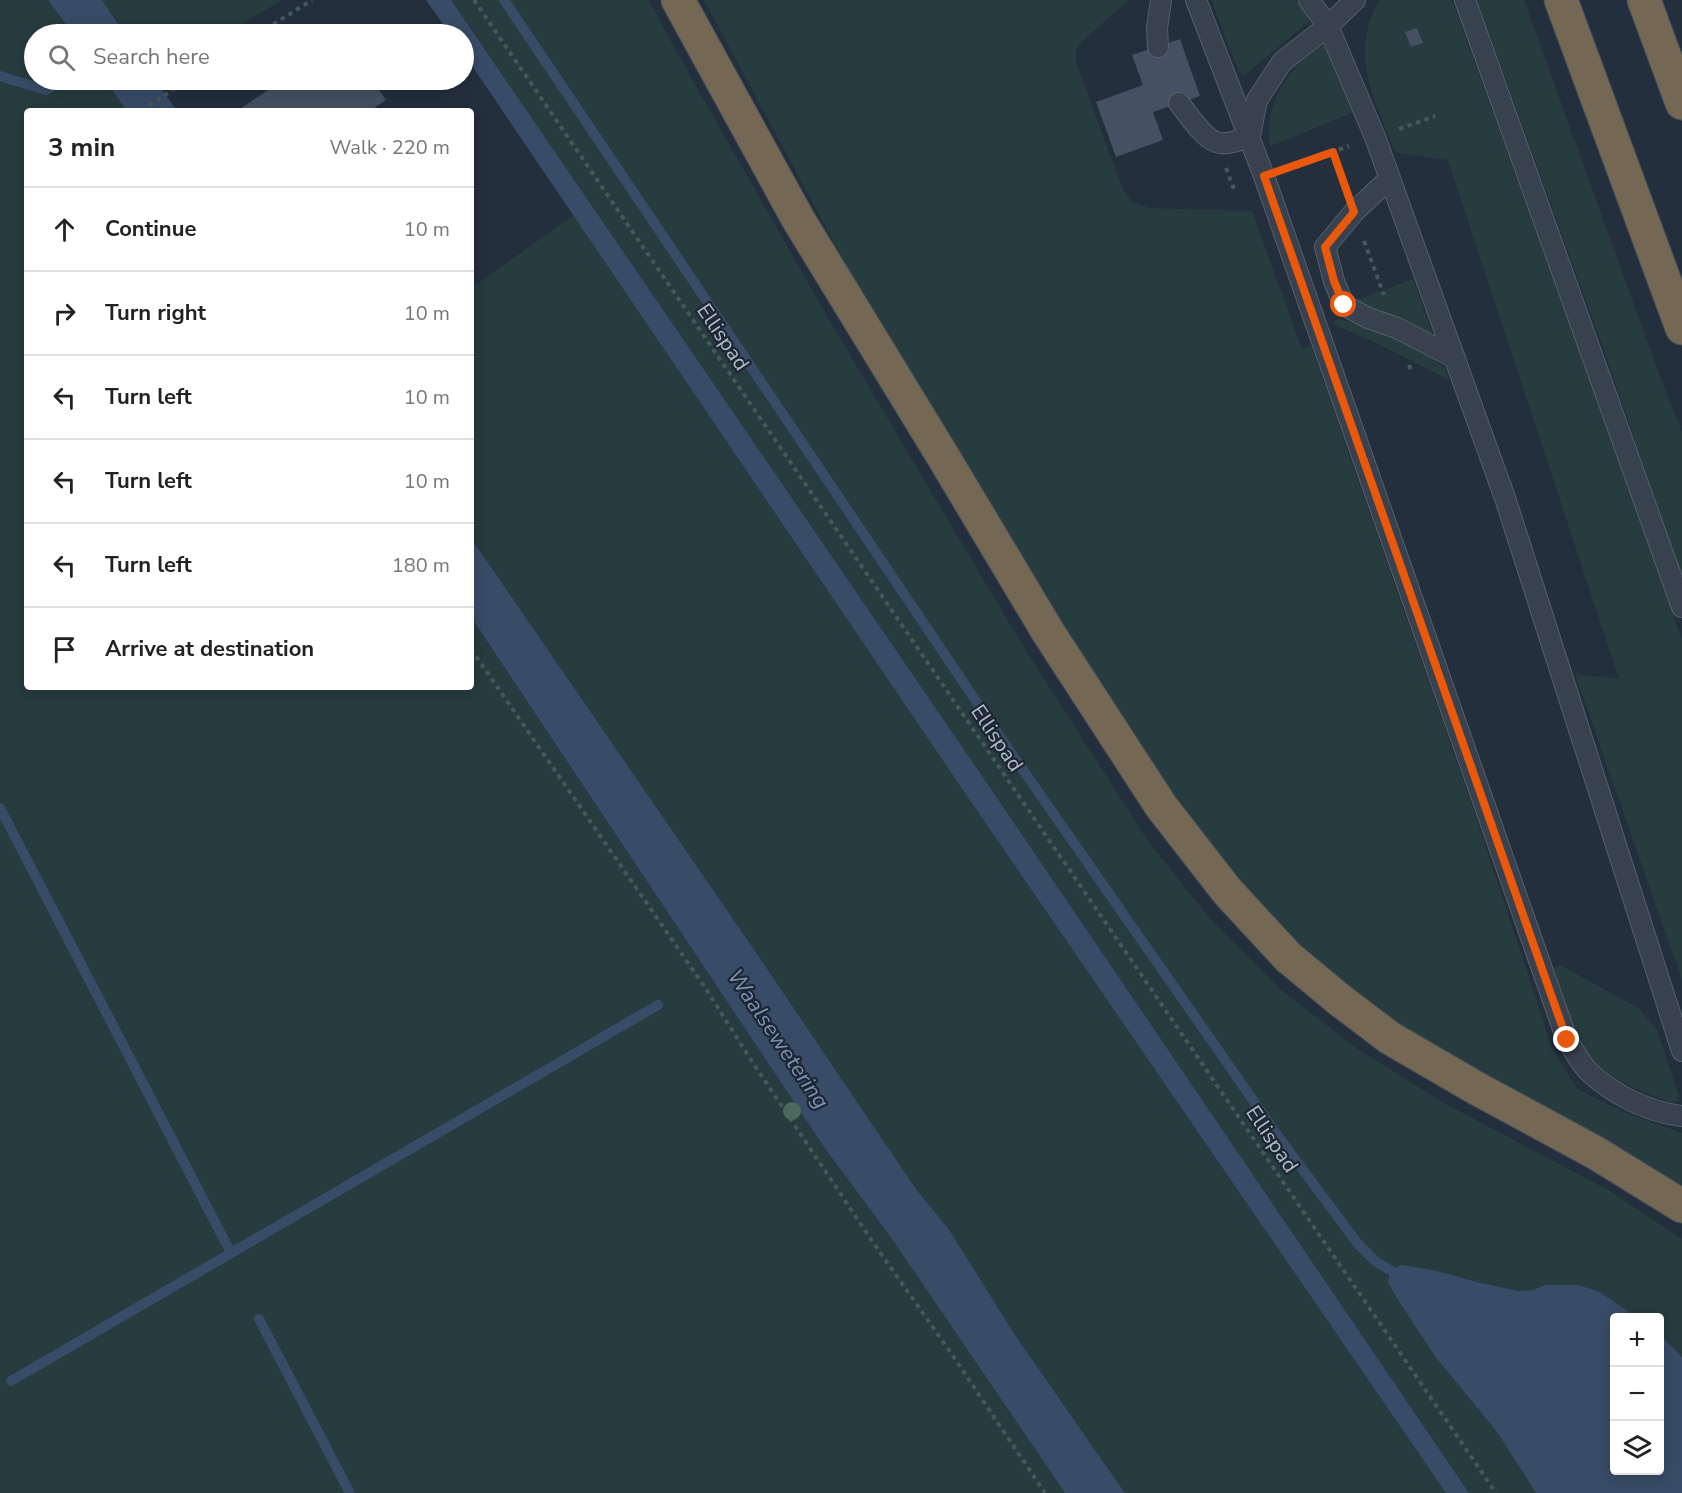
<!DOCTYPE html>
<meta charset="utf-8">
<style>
:root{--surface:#fff;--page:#f6f6f6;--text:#222;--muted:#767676;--line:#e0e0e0}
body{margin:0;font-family:"Nunito Sans",sans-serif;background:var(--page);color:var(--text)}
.controls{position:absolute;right:18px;bottom:18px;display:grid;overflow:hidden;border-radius:6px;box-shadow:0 3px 15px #0003}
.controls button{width:54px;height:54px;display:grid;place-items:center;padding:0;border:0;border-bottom:2px solid var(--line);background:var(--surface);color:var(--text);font:30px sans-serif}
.stop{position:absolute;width:18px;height:18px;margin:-14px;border:4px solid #ea580c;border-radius:50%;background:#fff}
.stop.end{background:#ea580c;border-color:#fff;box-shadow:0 2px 6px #0008}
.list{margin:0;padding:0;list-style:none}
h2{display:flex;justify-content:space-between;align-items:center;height:78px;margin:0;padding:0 24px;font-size:26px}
h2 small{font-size:20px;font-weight:400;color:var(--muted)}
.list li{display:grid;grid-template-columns:39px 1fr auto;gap:18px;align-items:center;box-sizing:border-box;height:84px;padding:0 24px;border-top:2px solid var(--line)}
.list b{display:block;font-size:22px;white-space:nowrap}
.list em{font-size:20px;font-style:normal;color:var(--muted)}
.icon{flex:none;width:33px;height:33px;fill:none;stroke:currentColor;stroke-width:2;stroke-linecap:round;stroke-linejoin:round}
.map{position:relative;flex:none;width:1682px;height:1493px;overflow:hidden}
.search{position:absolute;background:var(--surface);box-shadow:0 3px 15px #0003;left:24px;top:24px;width:450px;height:66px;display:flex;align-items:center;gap:15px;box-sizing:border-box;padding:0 21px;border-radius:33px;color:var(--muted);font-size:22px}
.panel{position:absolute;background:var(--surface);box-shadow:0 3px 15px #0003;left:24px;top:108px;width:450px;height:582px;border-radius:6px}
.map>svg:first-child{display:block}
.green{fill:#263c3f}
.water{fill:#394c67}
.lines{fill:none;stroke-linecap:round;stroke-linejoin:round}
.stream{stroke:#394c67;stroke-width:10}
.building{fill:#455162}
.service-casing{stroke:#565f6c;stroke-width:22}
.motorway-casing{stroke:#434c59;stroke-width:35}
.path{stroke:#44595c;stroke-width:4;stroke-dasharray:4.5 4.5;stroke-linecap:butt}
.service{stroke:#38414e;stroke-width:20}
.motorway{stroke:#746855;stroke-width:33}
.tree{fill:#4b6a5d}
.route{stroke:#ea580c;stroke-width:8}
.labels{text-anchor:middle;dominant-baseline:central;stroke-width:4.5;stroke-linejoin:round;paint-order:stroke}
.street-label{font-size:21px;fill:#b4bcc9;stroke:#1d2633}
.water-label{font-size:22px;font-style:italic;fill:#7c92b1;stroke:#1d2633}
</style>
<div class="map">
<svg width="1682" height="1493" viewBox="0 0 1682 1493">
<rect width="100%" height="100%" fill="#242f3e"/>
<path class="green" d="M0 0H48L73 34H34V80H105L127 111H27V687H471V617L824 1147 892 1239 1065 1493H0Z
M102 0H282L226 34H125Z
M451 0H649L675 49 828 318 1018 638 1146 838 1210 919 1281 990 1359 1050 1444 1103 1608 1190 1682 1239V1357L1660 1335V1318L1637 1317 1598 1291 1578 1285H1545L1533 1290 1518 1291 1477 1282 1389 1283 1400 1303 1434 1355 1497 1432 1536 1493H1469L989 786Z
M704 0H1129L1080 43 1076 51V62L1123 190 1132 202 1149 208 1252 211 1302 349 1311 346 1476 817 1552 1048 1577 1089 1624 1112 1682 1133V1192L1385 1022 1279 936 1130 739 901 367Z
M1211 0H1296L1309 17V21L1245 75H1242L1239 72Z
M1380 0H1452L1651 548 1682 640V980L1575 674 1619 679 1448 160 1395 152C1376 102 1347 52 1380 0Z
M1477 0H1524L1659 374 1682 432V579L1605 353Z
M1323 45 1326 47 1330 53 1352 113 1271 146C1267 135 1268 124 1271 113 1280 81 1296 64 1323 45Z
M574 215 971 802 1446 1493H1125L1015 1335 950 1231 916 1189 753 948 471 538V288Z
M1413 279 1434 338 1356 303V300Z
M1338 319 1370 327 1395 337 1416 348 1445 368 1449 380 1374 342 1337 326 1333 322Z
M1560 965 1640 1009 1657 1030 1679 1096 1678 1101 1672 1103C1651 1094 1627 1087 1609 1074 1574 1049 1566 1006 1554 968Z"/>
<path class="water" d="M48 0H102L125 34H73Z
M426 0H451L989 786 1469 1493H1446L971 802 464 54V34H450Z
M105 80H155L177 111H127Z
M471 538 753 948 916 1189 950 1231 1015 1335 1125 1493H1065L892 1239 824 1147 471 617Z
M1401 1265 1433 1270 1477 1282 1518 1291 1533 1290 1545 1285H1578L1598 1291 1637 1317 1614 1318V1470H1660V1335L1682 1357V1493H1536L1497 1432 1434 1355 1400 1303 1388 1283 1390 1270Z"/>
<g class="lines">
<path class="stream" d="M504 0 1007 747 1280 1139 1358 1244 1375 1261 1390 1270
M0 76 46 90 56 84
M0 808 231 1253
M259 1319 350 1493
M11 1381 658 1005"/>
</g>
<path class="building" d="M1417 28 1423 43 1411 47 1405 32Z
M1180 39 1200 96 1153 112 1163 140 1116 157 1096 102 1143 85 1132 55Z
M283 80H372L386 100 370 111H237Z"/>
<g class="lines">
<g class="service-casing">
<path id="service" d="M1196 0 1264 176 1567 1040C1574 1050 1580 1063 1589 1072 1614 1095 1648 1112 1682 1116
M1309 0 1328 26 1375 137 1505 498 1682 1051
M1465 0 1682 607
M1158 47 1157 28 1161 0
M1179 103C1188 114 1203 138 1216 142 1227 146 1240 140 1250 136L1257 100 1282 62 1328 26 1355 0
M1390 178 1354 212 1325 247 1334 281 1344 305 1368 318 1397 328 1455 358"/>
</g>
<g class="motorway-casing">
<path id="motorway" d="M678 0 798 219 944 458 1048 632 1161 806 1227 891 1288 957 1341 1001 1390 1038 1476 1088 1596 1153 1682 1206
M1561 0 1682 328
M1644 0 1682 103"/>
</g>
<path class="path" d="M474 0 1496 1493
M258 34 312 0
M142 111 186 80
M1399 129 1435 116
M1333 152 1345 185
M1226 168 1233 187 1239 185
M1288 168 1349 146
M1364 241 1384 295
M1409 365 1412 373
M471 649 704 986 751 1060 872 1241 951 1353 1045 1493"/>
<use href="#service" class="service"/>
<use href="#motorway" class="motorway"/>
</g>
<circle class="tree" cx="792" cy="1111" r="9"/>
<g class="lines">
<path class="route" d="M1344 305 1334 281 1325 247 1354 212 1333 152 1264 176 1567 1040"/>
</g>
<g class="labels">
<g class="street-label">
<text transform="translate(723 337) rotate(56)">Ellispad</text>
<text transform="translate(997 738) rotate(56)">Ellispad</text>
<text transform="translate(1272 1139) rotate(56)">Ellispad</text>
</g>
<g class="water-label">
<text transform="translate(778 1039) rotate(56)">Waalsewetering</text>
</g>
</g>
</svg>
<div class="controls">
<button>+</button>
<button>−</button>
<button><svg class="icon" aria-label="layers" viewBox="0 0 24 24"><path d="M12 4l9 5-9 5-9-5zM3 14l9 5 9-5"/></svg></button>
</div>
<div class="stop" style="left:1344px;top:305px"></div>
<div class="stop end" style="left:1567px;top:1040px"></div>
<div class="search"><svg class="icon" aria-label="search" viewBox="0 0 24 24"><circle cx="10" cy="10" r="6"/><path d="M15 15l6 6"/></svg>Search here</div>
<section class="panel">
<h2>3 min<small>Walk · 220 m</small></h2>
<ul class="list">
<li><svg class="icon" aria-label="ahead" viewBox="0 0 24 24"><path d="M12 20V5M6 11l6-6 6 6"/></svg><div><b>Continue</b></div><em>10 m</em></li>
<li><svg class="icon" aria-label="right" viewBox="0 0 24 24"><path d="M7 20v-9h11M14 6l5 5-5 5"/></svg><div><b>Turn right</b></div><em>10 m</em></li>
<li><svg class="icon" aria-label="left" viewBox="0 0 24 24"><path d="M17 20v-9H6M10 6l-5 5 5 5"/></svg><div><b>Turn left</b></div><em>10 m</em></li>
<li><svg class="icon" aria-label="left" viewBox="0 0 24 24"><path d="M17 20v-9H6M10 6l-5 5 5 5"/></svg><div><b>Turn left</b></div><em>10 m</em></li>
<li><svg class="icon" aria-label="left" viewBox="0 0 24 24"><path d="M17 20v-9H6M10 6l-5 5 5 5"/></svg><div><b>Turn left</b></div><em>180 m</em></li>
<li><svg class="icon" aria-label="arrive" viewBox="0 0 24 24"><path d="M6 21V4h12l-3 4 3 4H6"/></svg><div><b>Arrive at destination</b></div></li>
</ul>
</section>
</div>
